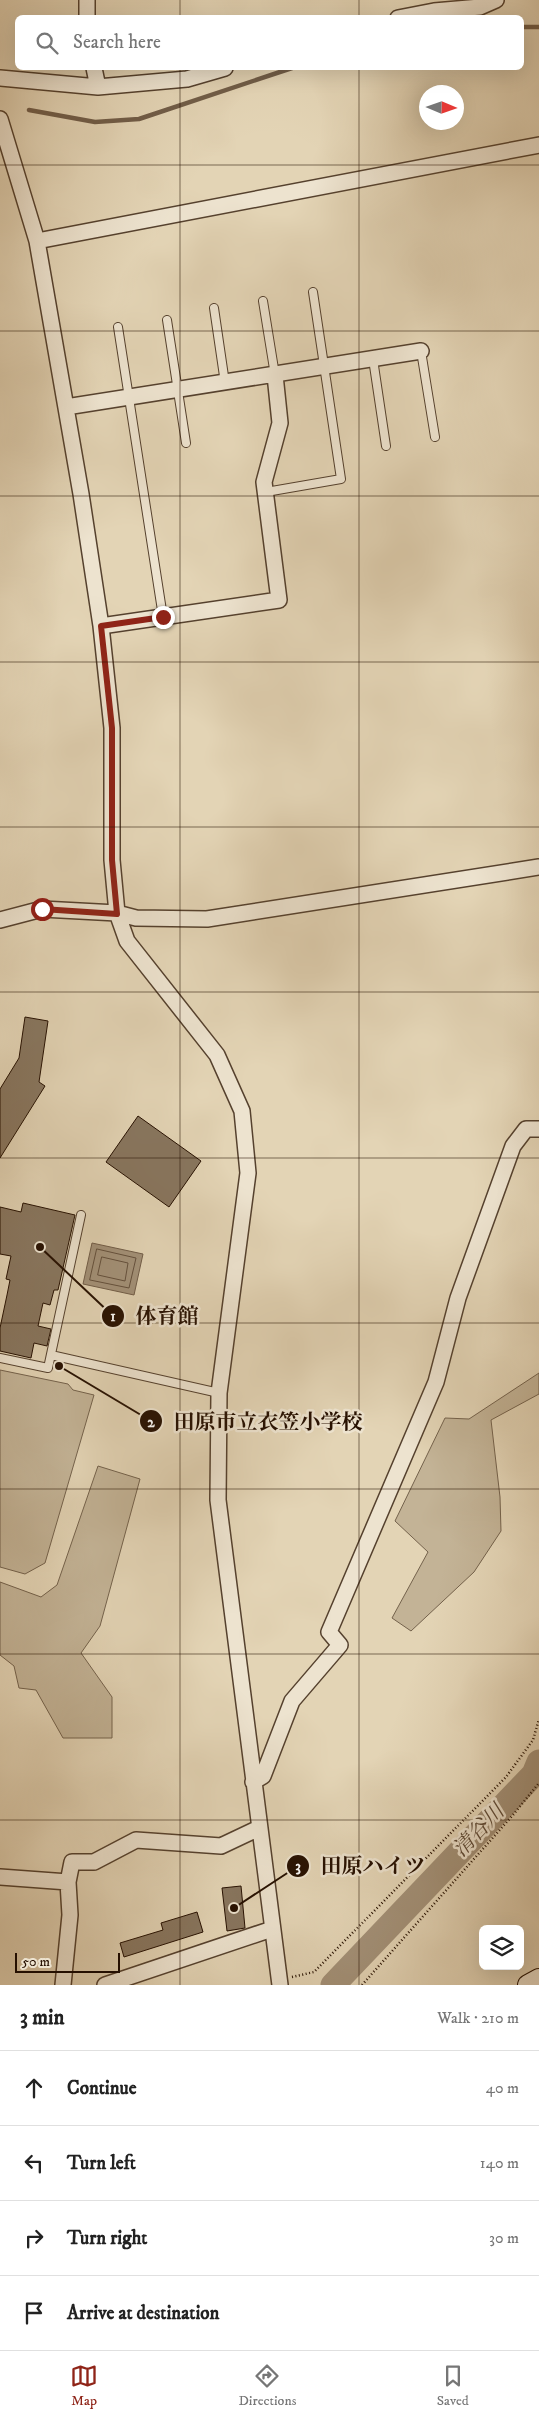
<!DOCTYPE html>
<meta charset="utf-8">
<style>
:root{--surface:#fff;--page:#f6f6f6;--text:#222;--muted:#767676;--line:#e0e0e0;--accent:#8f2418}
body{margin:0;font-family:"IM FELL DW Pica","Noto Serif JP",serif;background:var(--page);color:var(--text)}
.controls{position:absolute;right:15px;bottom:15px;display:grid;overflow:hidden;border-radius:8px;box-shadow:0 5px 20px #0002}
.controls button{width:45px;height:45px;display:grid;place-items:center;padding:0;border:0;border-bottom:1px solid var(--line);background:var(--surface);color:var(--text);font:25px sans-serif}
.compass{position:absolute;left:419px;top:85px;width:45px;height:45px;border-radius:50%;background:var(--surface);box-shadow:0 5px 20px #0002;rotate:92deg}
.scale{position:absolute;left:15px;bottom:12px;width:105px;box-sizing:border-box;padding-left:5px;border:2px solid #261001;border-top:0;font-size:14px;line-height:18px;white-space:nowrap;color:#261001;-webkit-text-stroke:4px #ede3cf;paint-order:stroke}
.stop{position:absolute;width:15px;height:15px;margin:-11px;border:4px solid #8f2418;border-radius:50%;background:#fff}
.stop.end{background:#8f2418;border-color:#fff;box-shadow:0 1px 5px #0008}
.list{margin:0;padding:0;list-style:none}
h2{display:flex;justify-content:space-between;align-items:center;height:65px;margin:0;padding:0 20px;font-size:21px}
h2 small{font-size:16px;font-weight:400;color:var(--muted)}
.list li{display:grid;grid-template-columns:32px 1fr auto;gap:15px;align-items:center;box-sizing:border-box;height:75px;padding:0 20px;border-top:1px solid var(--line)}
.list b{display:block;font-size:19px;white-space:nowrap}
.list em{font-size:16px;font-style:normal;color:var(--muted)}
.icon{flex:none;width:28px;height:28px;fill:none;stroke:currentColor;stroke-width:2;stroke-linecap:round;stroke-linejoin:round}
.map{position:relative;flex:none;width:539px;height:1985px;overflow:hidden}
.search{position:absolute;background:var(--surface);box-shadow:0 5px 20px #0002;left:15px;right:15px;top:15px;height:55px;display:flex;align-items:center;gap:12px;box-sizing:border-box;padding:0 18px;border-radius:8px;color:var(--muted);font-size:19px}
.sheet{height:365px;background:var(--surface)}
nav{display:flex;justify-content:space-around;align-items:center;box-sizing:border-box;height:70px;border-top:1px solid var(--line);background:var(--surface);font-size:14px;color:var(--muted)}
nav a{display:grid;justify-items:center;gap:2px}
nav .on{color:var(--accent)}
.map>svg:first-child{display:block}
.green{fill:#c3b396;stroke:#74624c}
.water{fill:#a39178;stroke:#715d48}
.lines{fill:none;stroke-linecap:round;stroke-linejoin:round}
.shore{stroke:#64503c;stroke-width:1}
.stream{stroke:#715d48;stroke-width:4.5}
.river{stroke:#a39178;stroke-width:25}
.building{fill:#88765f;stroke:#261001}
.lane-casing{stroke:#55412e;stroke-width:10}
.street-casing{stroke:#55412e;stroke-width:18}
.secondary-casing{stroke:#261001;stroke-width:22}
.path{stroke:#261001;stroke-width:2.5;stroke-dasharray:1 2.5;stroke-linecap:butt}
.lane{stroke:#ede3cf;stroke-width:8}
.street{stroke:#ede3cf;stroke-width:15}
.secondary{stroke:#ede3cf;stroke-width:20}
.route{stroke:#8f2418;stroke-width:6}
.grid{fill:none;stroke:#261001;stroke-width:1;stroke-opacity:0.55}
.labels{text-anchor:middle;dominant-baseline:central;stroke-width:5;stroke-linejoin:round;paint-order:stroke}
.water-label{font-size:21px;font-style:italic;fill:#5e4a37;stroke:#ede3cf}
.leader{fill:none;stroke:#261001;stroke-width:2}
.callout-dot{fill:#261001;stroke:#ede3cf;stroke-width:2}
.mark-label{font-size:15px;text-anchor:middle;font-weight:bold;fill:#fff}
.callout-label{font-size:21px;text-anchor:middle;font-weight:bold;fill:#261001;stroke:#ede3cf;stroke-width:5;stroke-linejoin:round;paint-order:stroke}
</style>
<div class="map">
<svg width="539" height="1985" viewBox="0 0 539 1985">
<rect width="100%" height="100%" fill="#e3d4b5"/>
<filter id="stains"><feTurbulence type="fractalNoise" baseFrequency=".004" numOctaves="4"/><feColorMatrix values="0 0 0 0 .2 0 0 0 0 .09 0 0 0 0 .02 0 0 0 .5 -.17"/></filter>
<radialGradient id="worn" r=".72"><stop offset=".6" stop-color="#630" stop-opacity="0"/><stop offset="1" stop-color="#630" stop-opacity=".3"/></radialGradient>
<path class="green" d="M0 1370 68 1384 73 1390 94 1395 45 1563 25 1574 0 1567Z
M539 1373V1394L491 1420 500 1497 501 1531 474 1572 411 1631 392 1618 428 1552 395 1521 445 1418 469 1419Z
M98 1466 140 1479 100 1626 81 1653 112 1697V1738H63L36 1690 19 1688 14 1666 0 1655V1582L41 1597 57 1585Z"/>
<path class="water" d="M92 1243 143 1254 134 1295 83 1284Z"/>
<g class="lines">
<path class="shore" d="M97 1249 136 1258 129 1288 90 1280Z
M102 1257 128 1263 125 1281 98 1275Z"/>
<path class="stream" d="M522 27H539
M29 110 95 122 139 119 292 68"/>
<path class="river" d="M333 1985 534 1774 539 1762"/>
</g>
<path class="building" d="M25 1017 48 1021 39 1082 45 1086 0 1158V1089L19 1058Z
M138 1116 201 1161 169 1207 106 1162Z
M23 1203 75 1215 58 1290H54L50 1305 43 1303 38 1326 51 1329 47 1346 34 1343 31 1358 0 1351V1328L7 1295 10 1280 6 1279 11 1256 0 1254V1207L21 1212Z
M241 1886 245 1928 227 1931 222 1888Z
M197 1912 203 1932 124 1957 120 1943 163 1930 161 1923Z"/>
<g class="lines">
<g class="lane-casing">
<path id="lane" d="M263 301 275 375
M214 308 225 383
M167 320 186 443
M118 327 163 617
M421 351 435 437
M373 359 386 446
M266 492 341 479 313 292
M51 1355 219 1393
M0 1358 48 1368 81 1215"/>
</g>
<g class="street-casing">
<path id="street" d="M87 0V18
M398 18 434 11 480 7 496 0
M94 68 98 87
M0 78 98 87 187 79 225 68
M0 119 37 241 81 494 101 626 112 728V860L117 913 127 941 217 1055 242 1111 248 1173 219 1393 218 1500 280 1985
M37 241 539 145
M66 407 421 351
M101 626 279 600 264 482 280 423 275 375
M0 920 42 909 117 913 136 918 207 919 539 867
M253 1782 263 1776 292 1701 340 1645 329 1632 436 1382 458 1298 513 1146 526 1129H539
M0 1877 68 1882
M63 1985 70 1915 68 1882 72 1862H94L136 1840 221 1846 259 1828
M105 1985 272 1929"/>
</g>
<g class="secondary-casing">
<path id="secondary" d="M528 1985 539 1979"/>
</g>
<path class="path" d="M292 1977 314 1972 506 1777 533 1740 539 1719
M362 1985 513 1815 539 1783"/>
<use href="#lane" class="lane"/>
<use href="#street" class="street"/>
<use href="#secondary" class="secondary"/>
</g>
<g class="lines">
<path class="route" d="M42 909 117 914 112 860V728L101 626 163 617"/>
</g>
<path class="grid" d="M180 0V18M359 0V18M180 68V1985M359 68V1985M0 165H539M0 331H539M0 496H539M0 662H539M0 827H539M0 992H539M0 1158H539M0 1323H539M0 1489H539M0 1654H539M0 1820H539"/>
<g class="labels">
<g class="water-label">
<text transform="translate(479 1831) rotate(-46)">清谷川</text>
</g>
</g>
<path class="leader" d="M40 1247L113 1316M59 1366L151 1421M234 1908L298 1866"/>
<g class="callout-dot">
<circle cx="40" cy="1247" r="5"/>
<circle cx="59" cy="1366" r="5"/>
<circle cx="234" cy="1908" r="5"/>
<circle cx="113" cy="1316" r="12"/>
<circle cx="151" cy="1421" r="12"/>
<circle cx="298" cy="1866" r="12"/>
</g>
<g class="mark-label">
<text x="113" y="1321">1</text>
<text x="151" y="1427">2</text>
<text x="298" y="1871">3</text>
</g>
<g class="callout-label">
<text x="167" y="1323">体育館</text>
<text x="268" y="1429">田原市立衣笠小学校</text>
<text x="373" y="1873">田原ハイツ</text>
</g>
<rect width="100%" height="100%" filter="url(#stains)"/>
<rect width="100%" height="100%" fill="url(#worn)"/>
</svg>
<div class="controls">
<button><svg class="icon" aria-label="layers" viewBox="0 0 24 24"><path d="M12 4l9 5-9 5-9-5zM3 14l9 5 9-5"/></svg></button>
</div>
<svg class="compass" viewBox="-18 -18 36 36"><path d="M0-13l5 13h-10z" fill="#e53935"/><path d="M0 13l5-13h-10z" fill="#767676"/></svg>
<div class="scale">50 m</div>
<div class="stop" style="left:42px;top:909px"></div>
<div class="stop end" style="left:163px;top:617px"></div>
<div class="search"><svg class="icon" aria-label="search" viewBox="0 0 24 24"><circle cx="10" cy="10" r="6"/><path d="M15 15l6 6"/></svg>Search here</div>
</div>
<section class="sheet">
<h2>3 min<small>Walk · 210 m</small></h2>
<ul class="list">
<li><svg class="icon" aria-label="ahead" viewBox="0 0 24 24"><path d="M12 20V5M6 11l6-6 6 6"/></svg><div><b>Continue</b></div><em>40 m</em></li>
<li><svg class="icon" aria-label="left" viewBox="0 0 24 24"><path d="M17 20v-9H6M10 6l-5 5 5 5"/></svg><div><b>Turn left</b></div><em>140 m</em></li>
<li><svg class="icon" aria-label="right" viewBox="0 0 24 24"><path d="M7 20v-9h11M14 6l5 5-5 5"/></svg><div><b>Turn right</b></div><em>30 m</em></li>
<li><svg class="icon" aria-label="arrive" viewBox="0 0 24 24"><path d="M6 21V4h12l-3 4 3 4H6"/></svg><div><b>Arrive at destination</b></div></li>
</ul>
</section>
<nav>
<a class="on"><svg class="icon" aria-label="map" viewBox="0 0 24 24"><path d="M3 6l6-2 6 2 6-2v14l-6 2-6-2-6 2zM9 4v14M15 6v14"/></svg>Map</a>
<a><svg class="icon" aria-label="directions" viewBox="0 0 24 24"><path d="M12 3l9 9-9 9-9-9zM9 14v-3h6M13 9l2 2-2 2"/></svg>Directions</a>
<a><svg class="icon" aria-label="saved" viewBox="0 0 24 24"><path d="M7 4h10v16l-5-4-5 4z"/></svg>Saved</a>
</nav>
